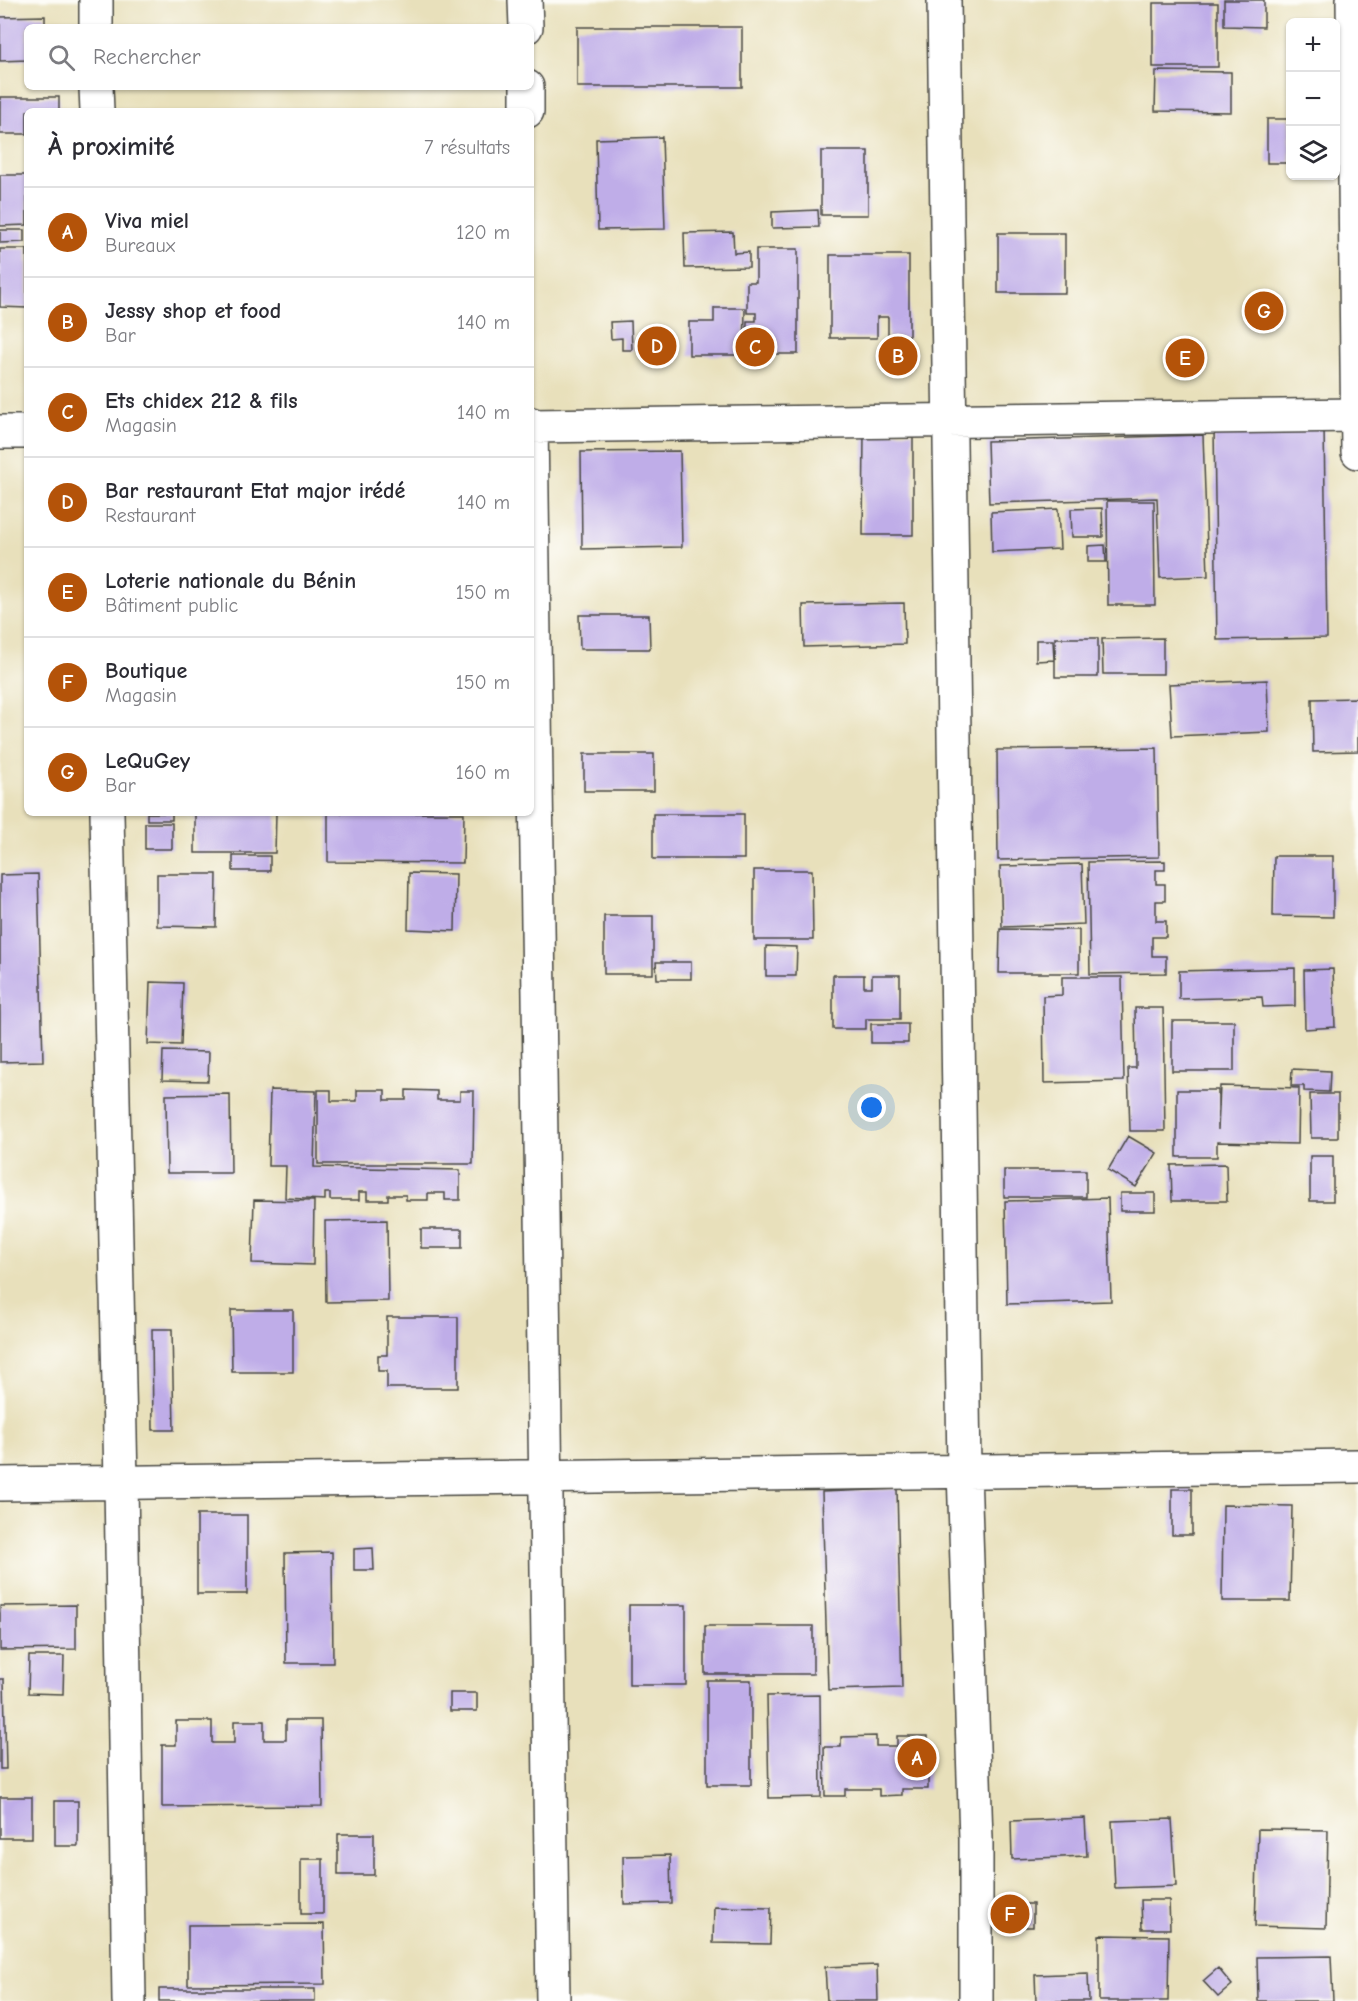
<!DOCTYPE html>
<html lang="fr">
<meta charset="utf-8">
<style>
:root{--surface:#fff;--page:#f2f2f3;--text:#2b2b33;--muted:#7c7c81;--line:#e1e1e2;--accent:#b45309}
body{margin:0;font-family:"Comic Neue",sans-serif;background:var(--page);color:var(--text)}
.controls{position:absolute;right:18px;top:18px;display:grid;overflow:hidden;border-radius:9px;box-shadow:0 2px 4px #0004}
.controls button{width:54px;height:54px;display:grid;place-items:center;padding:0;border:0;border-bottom:2px solid var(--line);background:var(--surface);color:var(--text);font:30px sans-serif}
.you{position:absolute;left:872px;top:1108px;width:21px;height:21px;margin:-15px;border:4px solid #fff;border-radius:50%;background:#1a73e8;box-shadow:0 0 0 9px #1a73e833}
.badge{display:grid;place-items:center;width:39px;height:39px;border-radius:50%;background:var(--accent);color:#fff;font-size:20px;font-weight:700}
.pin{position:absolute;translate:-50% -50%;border:3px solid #fff;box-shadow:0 2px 6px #0006}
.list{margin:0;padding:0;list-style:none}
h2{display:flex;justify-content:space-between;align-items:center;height:78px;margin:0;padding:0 24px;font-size:26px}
h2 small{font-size:20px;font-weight:400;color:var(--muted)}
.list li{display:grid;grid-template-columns:39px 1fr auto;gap:18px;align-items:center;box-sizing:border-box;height:90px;padding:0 24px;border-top:2px solid var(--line)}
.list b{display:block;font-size:22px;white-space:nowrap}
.list p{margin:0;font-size:20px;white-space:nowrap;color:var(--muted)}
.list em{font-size:20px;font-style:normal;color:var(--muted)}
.icon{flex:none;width:33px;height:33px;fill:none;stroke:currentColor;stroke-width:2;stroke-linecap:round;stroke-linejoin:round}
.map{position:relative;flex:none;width:1358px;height:2001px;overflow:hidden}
.search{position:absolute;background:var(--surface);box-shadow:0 2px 4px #0004;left:24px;top:24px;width:510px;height:66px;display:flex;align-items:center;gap:15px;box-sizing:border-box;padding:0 21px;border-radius:9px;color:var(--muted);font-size:22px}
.panel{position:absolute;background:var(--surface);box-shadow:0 2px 4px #0004;left:24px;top:108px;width:510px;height:708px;border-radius:9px}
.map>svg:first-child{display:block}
.building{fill:#bfade8}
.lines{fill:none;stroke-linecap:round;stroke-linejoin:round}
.minor-casing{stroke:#474641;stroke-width:36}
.minor{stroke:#fff;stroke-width:33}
</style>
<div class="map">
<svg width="1358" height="2001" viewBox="0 0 1358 2001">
<rect width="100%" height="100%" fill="#fdfcf7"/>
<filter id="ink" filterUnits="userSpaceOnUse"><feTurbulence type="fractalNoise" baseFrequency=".0167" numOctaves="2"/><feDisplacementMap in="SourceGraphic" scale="12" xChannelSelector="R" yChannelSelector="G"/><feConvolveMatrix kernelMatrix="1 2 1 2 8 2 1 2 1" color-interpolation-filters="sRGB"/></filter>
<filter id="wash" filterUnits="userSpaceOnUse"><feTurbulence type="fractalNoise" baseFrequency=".008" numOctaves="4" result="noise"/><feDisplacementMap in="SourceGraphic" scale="24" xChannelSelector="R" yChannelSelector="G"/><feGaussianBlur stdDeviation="1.35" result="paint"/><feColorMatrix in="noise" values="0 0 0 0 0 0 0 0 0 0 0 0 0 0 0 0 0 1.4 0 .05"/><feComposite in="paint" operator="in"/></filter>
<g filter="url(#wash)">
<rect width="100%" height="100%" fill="#e8e0bb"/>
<g id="blocks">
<path class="building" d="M1224 0H1264V27L1224 26Z
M1153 3H1218V67H1153Z
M45 16V27H27V60L0 61V17Z
M577 27H742V87H577Z
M1156 71 1231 72V112L1155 111Z
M0 97H59V111H27V134H0Z
M1267 119H1290V163H1267Z
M662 137 665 229 598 230 596 139Z
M821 151H868V215H821Z
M0 175H27V225L0 226Z
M818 210 819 227 772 228V212Z
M0 230H24V242L0 243Z
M733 232 734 253 749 252V267L685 268 684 233Z
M998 233H1065V293H998Z
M0 249H27V308L0 307Z
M756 249H798V354H747V321H756V313H747V282H756Z
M830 255H909V338H888V317H877V338H830Z
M714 308H745L744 355H689V322H714Z
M631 321 632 350H622V338L611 339 610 322Z
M1324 426 1327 638 1217 640 1214 428Z
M864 432H913V535H863Z
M1203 435 1208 576 1160 578 1157 498 989 503 987 441Z
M680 451 682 547 582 549 581 452Z
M1107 501H1154L1155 605H1108Z
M1102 508 1103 537H1072L1071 509Z
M1058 509 1060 549 992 552 991 512Z
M1105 545 1106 562H1088V546Z
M904 603 905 644 804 647 803 605Z
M579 615H649L650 649H580Z
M1055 638H1098V677H1055Z
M1163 638V674H1103L1102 639Z
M1036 640H1053L1054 660 1036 661Z
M1267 680 1269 732 1172 736 1169 684Z
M1358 698V751L1313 752 1312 699Z
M1157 748 1159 857 998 860 997 750Z
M584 754H654V791H584Z
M147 813H172V820H147Z
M195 813H276L275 853H195Z
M328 813H464L463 863 328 862Z
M653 814H744V859H653Z
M145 823H172V849H145Z
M233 856H270V871H233Z
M1274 856H1333V917L1273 916Z
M1165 861V870H1156V884H1165V901H1156V921H1166V937H1152V956H1166V973L1090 974 1088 862Z
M1082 864 1084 924 1002 927 1000 866Z
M754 870H812L813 940H754Z
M409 873 456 874 455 931 408 929Z
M38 874 43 1061 0 1062V875Z
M157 874H217L216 927 157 926Z
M604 916H653V974H604Z
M1000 929 1079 930V973H999Z
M766 946 797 947 796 976H766Z
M656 962H691V979H657Z
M1295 968V1006L1263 1007 1262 997 1179 999V971Z
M1333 969 1335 1027 1305 1029 1304 970Z
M833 975H864V987H872V975H900V1019H866V1029H833Z
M1062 977H1122L1124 1081 1044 1083 1043 996 1062 995Z
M150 982 183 983 181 1045 148 1044Z
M1135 1008H1163L1165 1131H1130L1128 1068H1136Z
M1172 1021H1234V1071H1172Z
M871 1024H908V1043H871Z
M163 1051 209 1052 208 1081 162 1080Z
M1292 1069 1330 1071 1329 1092 1304 1091V1086H1291Z
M1220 1086 1299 1088 1298 1144 1217 1142V1157H1177V1090H1218V1130Z
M270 1090 316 1091 314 1167 460 1170V1200H445V1193H428V1200H406V1195H388V1200H367V1192H359V1200H330V1193H325V1200L285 1198 286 1166H268Z
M318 1090H331V1101H357V1090H385V1100H406V1090L437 1091V1100H460V1091H474L473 1164H318Z
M230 1094 231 1173H167L166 1095Z
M1310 1094H1338V1138H1311Z
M1128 1136 1157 1153 1136 1187 1108 1170Z
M1310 1156H1333V1201H1310Z
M1226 1164 1227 1201H1172L1171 1165Z
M1004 1170H1086V1197H1004Z
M1120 1193H1155V1211H1120Z
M1108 1198 1111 1301 1007 1304 1005 1201Z
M254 1200 314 1201 313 1265 252 1263Z
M387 1220 388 1301 326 1302 325 1221Z
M421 1229H462V1248H421Z
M231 1310H293V1372H232Z
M387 1317H458V1388H387V1371H378V1355H387Z
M152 1329H172L174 1430H153Z
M897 1489 902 1688 828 1690 822 1492Z
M1172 1489H1192V1535H1172Z
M1223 1505 1292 1506 1290 1601H1222Z
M197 1515H247V1594H197Z
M373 1548 374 1570H354V1549Z
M332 1552 333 1663H286L285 1553Z
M76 1605V1649L0 1650V1606Z
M629 1605H686V1685H629Z
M705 1626H813V1674H705Z
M29 1656H64L63 1694 28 1693Z
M0 1679H4L6 1769H0Z
M707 1680H751V1785H707Z
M450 1693H477V1711H450Z
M820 1695 821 1797 769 1798 767 1696Z
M286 1720H321L322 1806 162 1807V1745H176V1721H212V1743H234V1721H264V1740H286Z
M876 1736V1746H897V1736H928V1789H902V1795L879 1796V1789H845V1796H825L824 1747H841V1737Z
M0 1797H32V1838H0Z
M55 1801H78V1846H55Z
M1085 1818 1087 1856 1012 1859 1011 1821Z
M1172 1819 1176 1886 1115 1888 1112 1821Z
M1258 1829 1328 1830 1326 1928 1255 1926Z
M338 1834H374V1875H338Z
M670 1855 671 1903 624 1904 623 1856Z
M301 1859H323V1914H301Z
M1141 1900H1169L1170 1929H1142Z
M1004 1904H1033V1927H1004Z
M714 1907 771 1908 770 1944 713 1943Z
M324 1924 325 1984 188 1985V1925Z
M1099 1935 1169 1936 1168 2001H1099Z
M1331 1956 1333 2001H1258L1257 1957Z
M877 1965 878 2001H827L825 1967Z
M1218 1968 1232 1985 1218 1997 1203 1981Z
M1088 1973 1089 2001H1036L1035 1975Z
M159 1989H315V2001H159Z"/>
</g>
</g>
<g filter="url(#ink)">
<use href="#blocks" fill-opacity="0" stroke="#474641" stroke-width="1.5"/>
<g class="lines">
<g class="minor-casing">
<path id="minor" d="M96 0V27
M525 0 526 27
M944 0 964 1471 976 1839V2001
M1353 0 1358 452
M96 87 97 111
M527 87V111
M531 424 553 2001
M531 426 1358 415
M0 432H27
M107 813 121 1482 129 2001
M0 1484 1358 1466"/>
</g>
<use href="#minor" class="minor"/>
</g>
</g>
</svg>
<div class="controls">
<button>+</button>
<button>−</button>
<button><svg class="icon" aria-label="layers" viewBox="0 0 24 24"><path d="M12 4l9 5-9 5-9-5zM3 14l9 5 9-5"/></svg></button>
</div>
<div class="you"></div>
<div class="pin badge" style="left:917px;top:1758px">A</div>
<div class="pin badge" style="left:898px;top:356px">B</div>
<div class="pin badge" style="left:755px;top:347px">C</div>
<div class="pin badge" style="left:657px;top:346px">D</div>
<div class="pin badge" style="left:1185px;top:358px">E</div>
<div class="pin badge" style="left:1010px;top:1914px">F</div>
<div class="pin badge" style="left:1264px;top:311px">G</div>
<div class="search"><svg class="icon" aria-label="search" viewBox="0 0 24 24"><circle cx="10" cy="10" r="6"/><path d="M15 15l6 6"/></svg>Rechercher</div>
<section class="panel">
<h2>À proximité<small>7 résultats</small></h2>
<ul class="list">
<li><span class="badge">A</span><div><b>Viva miel</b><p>Bureaux</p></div><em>120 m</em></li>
<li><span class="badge">B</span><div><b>Jessy shop et food</b><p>Bar</p></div><em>140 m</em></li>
<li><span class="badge">C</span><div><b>Ets chidex 212 &amp; fils</b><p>Magasin</p></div><em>140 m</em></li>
<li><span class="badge">D</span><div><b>Bar restaurant Etat major irédé</b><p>Restaurant</p></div><em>140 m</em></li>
<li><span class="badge">E</span><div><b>Loterie nationale du Bénin</b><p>Bâtiment public</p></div><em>150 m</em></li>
<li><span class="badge">F</span><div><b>Boutique</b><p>Magasin</p></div><em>150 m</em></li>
<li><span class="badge">G</span><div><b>LeQuGey</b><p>Bar</p></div><em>160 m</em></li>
</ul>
</section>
</div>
